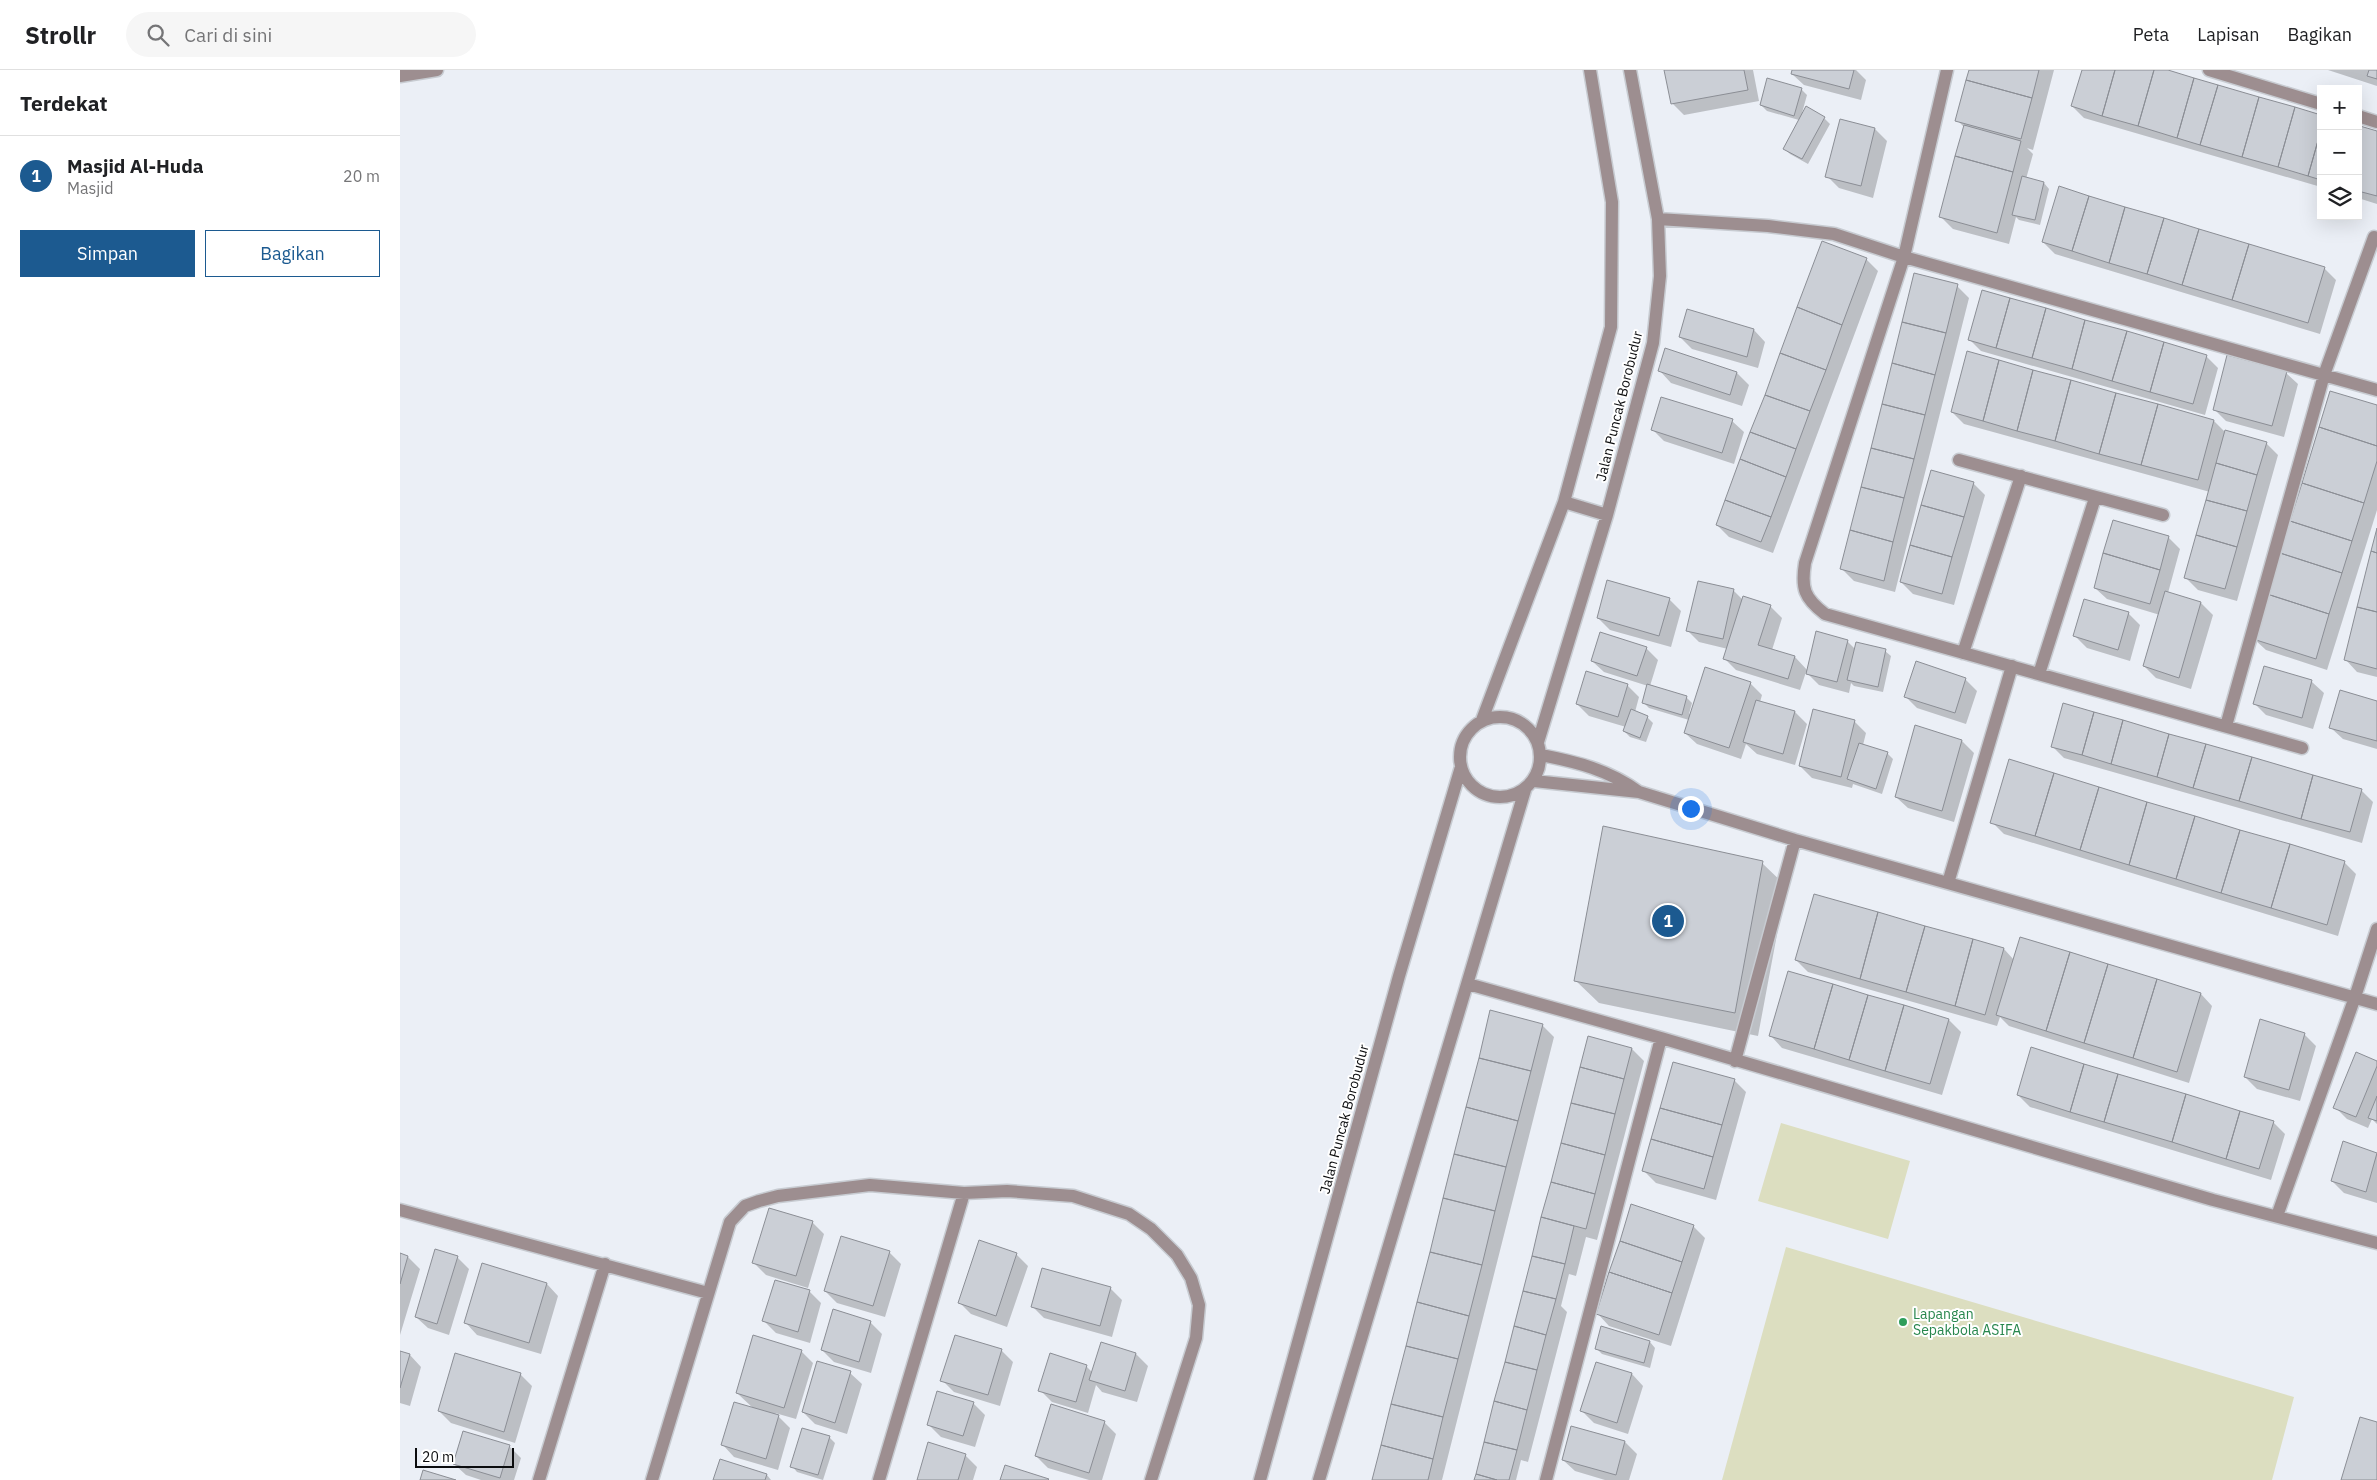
<!DOCTYPE html>
<html lang="id">
<meta charset="utf-8">
<style>
:root{--surface:#fff;--page:#f6f6f6;--text:#202124;--muted:#757577;--line:#e0e0e0;--accent:#1c5a90}
body{margin:0;font-family:"IBM Plex Sans",sans-serif;background:var(--page);color:var(--text)}
.controls{position:absolute;right:15px;top:15px;display:grid;overflow:hidden;border-radius:0px;box-shadow:0 5px 20px #0002}
.controls button{width:45px;height:45px;display:grid;place-items:center;padding:0;border:0;border-bottom:1px solid var(--line);background:var(--surface);color:var(--text);font:25px sans-serif}
.scale{position:absolute;left:15px;bottom:12px;width:99px;box-sizing:border-box;padding-left:5px;border:2px solid #0b0c0e;border-top:0;font-size:14px;line-height:18px;white-space:nowrap;color:#0b0c0e;-webkit-text-stroke:4px #fff;paint-order:stroke}
.you{position:absolute;left:1290px;top:738px;width:18px;height:18px;margin:-12px;border:4px solid #fff;border-radius:50%;background:#1a73e8;box-shadow:0 0 0 8px #1a73e833}
.badge{display:grid;place-items:center;width:32px;height:32px;border-radius:50%;background:var(--accent);color:#fff;font-size:16px;font-weight:700}
.pin{position:absolute;translate:-50% -50%;border:2px solid #fff;box-shadow:0 1px 5px #0006}
.list{margin:0;padding:0;list-style:none}
h2{display:flex;justify-content:space-between;align-items:center;height:65px;margin:0;padding:0 20px;font-size:21px}
h2 small{font-size:16px;font-weight:400;color:var(--muted)}
.list li{display:grid;grid-template-columns:32px 1fr auto;gap:15px;align-items:center;box-sizing:border-box;height:80px;padding:0 20px;border-top:1px solid var(--line)}
.list b{display:block;font-size:19px;white-space:nowrap}
.list p{margin:0;font-size:16px;white-space:nowrap;color:var(--muted)}
.list em{font-size:16px;font-style:normal;color:var(--muted)}
.actions{display:flex;gap:10px;padding:15px 20px}
.actions a{flex:1;padding:11px 0;border:1px solid var(--accent);border-radius:0px;text-align:center;font-size:18px;color:var(--accent)}
.actions .main{background:var(--accent);color:#fff}
.icon{flex:none;width:28px;height:28px;fill:none;stroke:currentColor;stroke-width:2;stroke-linecap:round;stroke-linejoin:round}
.map{position:relative;flex:none;width:1977px;height:1410px;overflow:hidden}
header{display:flex;align-items:center;gap:30px;box-sizing:border-box;height:70px;padding:0 25px;background:var(--surface);border-bottom:1px solid var(--line)}
header strong{font-size:24px}
nav{display:flex;gap:28px;margin-inline-start:auto;font-size:18px}
.search{width:350px;height:45px;background:var(--page);display:flex;align-items:center;gap:12px;box-sizing:border-box;padding:0 18px;border-radius:28px;color:var(--muted);font-size:19px}
main{display:flex}
aside{flex:1;background:var(--surface)}
.map>svg:first-child{display:block}
.green{fill:#dcdec0}
.shadow{fill:#0003}
.building{fill:#cbcfd6;stroke:#8b8e95}
.lines{fill:none;stroke-linecap:round;stroke-linejoin:round}
.minor-casing{stroke:#c7cbd1;stroke-width:15}
.minor{stroke:#9d8e90;stroke-width:12}
.leisure-dot{fill:#2e9e5b;stroke:#fff;stroke-width:2}
.labels{text-anchor:middle;dominant-baseline:central;stroke-width:4;stroke-linejoin:round;paint-order:stroke}
.street-label{font-size:14px;fill:#0b0c0e;stroke:#fff}
.leisure-label{font-size:14px;fill:#27864d;stroke:#fff;text-anchor:start}
</style>
<header>
<strong>Strollr</strong>
<div class="search"><svg class="icon" aria-label="search" viewBox="0 0 24 24"><circle cx="10" cy="10" r="6"/><path d="M15 15l6 6"/></svg>Cari di sini</div>
<nav><a>Peta</a><a>Lapisan</a><a>Bagikan</a></nav>
</header>
<main>
<aside>
<h2>Terdekat<small></small></h2>
<ul class="list">
<li><span class="badge">1</span><div><b>Masjid Al-Huda</b><p>Masjid</p></div><em>20 m</em></li>
</ul>
<div class="actions"><a class="main">Simpan</a><a>Bagikan</a></div>
</aside>
<div class="map">
<svg width="1977" height="1410" viewBox="0 0 1977 1410">
<rect width="100%" height="100%" fill="#ebeff6"/>
<path class="green" d="M1381 1053 1510 1091 1488 1169 1358 1131Z
M1386 1177 1894 1327 1872 1410H1322Z"/>
<path class="shadow" d="M1266 0H1353L1359 31 1284 45 1272 33Z
M1393 0H1456L1466 10 1461 30 1404 15 1392 4Z
M1570 0H1654L1633 80 1627 78 1633 84 1626 109 1644 113 1649 119 1640 155 1619 150 1616 147 1609 174 1553 159 1541 147 1565 58 1557 50Z
M1683 0H1764L1921 46V117L1684 48 1672 36Z
M1928 0H1977V16Z
M1368 10 1402 20 1407 25 1402 43 1424 48 1430 54 1408 94 1390 84 1384 78 1399 50 1367 41 1361 35Z
M1441 51 1475 59 1487 71 1473 128 1439 118 1427 106Z
M1958 57 1977 62V134L1958 128Z
M1643 172 1924 198 1936 210 1920 264 1655 184Z
M1466 189 1478 201 1373 483 1329 467 1317 455Z
M1557 216 1569 228 1495 522 1454 511 1442 499Z
M1354 260 1365 272 1358 298 1292 279 1280 267Z
M1569 269 1806 286 1818 298 1805 345 1581 281Z
M1266 280 1337 303 1349 315 1342 336 1271 313 1260 301Z
M1886 303 1898 314 1884 367 1826 351 1814 339Z
M1977 337V440L1927 600 1866 580 1854 569Z
M1552 342 1814 351 1826 363 1866 373 1878 385 1837 531 1798 520 1786 508 1810 422 1564 354Z
M1332 351 1344 362 1334 394 1264 371 1252 359Z
M1573 413 1585 425 1554 535 1513 524 1501 512Z
M1977 464V607L1957 602 1946 590Z
M1768 467 1780 479 1768 523 1801 533 1813 545 1791 619 1756 608 1744 596 1760 545 1707 529 1695 518Z
M1333 520 1343 530 1370 536 1382 548 1372 580 1395 587 1408 601 1447 571 1455 579 1485 581 1491 586 1483 622 1454 616 1451 613 1449 623 1419 615 1406 602 1400 620 1336 600 1325 589 1328 579 1299 572 1288 561Z
M1269 529 1281 541 1271 577 1210 560 1198 548Z
M1728 543 1740 555 1730 591 1687 578 1675 566Z
M1246 578 1258 590 1250 616 1286 627 1292 633 1289 644 1350 613 1362 625 1360 632 1395 642 1407 654 1395 695 1357 684 1346 674 1341 689 1297 674 1285 663 1289 650 1249 638 1243 632 1248 616 1204 602 1192 591Z
M1865 598 1912 612 1924 623 1913 659 1866 645 1854 633Z
M1565 609 1577 621 1566 654 1517 638 1505 626Z
M1227 615 1239 627 1235 642 1247 647 1253 653 1246 672 1230 667 1224 661 1226 657 1189 646 1177 634Z
M1977 632V679L1943 669 1931 658Z
M1454 651 1466 663 1463 675 1487 683 1493 689 1482 724 1453 714 1452 718 1412 708 1400 696Z
M1562 671 1574 683 1554 752 1508 738 1496 727Z
M1652 676 1961 720 1973 732 1962 773 1664 688Z
M1592 752 1945 793 1956 804 1938 866 1604 764Z
M1362 793 1386 816 1358 966 1199 933 1175 910Z
M1604 879 1614 890 1801 924 1812 936 1789 1013 1609 956 1600 947 1597 956 1408 902 1396 890Z
M1389 903 1549 950 1561 962 1542 1025 1382 978 1371 966Z
M1142 955 1154 967 1042 1410H974Z
M1904 964 1916 976 1900 1031 1857 1019 1845 1007Z
M1189 968 1232 979 1244 991 1197 1170 1186 1167 1176 1206 1169 1204 1161 1236 1167 1242 1128 1392 1121 1390 1116 1410H1075Z
M1274 993 1335 1011 1346 1022 1316 1130 1256 1113 1244 1101Z
M1977 993V1054L1972 1049 1968 1058 1947 1049 1935 1037Z
M1618 1025 1873 1052 1885 1064 1871 1110 1630 1037Z
M1944 1073 1977 1084V1133L1944 1123 1932 1111Z
M412 1152 424 1164 408 1218 366 1205 354 1193Z
M1293 1156 1305 1168 1271 1276 1209 1256 1198 1244Z
M489 1182 501 1194 485 1247 437 1233 425 1221Z
M616 1184 628 1196 607 1257 571 1244 559 1232Z
M0 1185 8 1187 20 1199 0 1265Z
M57 1187 69 1199 49 1265 28 1258 16 1247Z
M147 1214 158 1226 141 1284 77 1265 66 1253Z
M710 1218 722 1230 712 1267 644 1248 632 1236Z
M409 1221 421 1233 410 1273 376 1263 364 1251Z
M470 1252 482 1264 471 1303 434 1292 422 1280Z
M555 1267 602 1281 613 1292 600 1336 554 1322 542 1310Z
M1250 1272 1255 1278 1250 1298 1202 1284 1196 1278Z
M401 1281 413 1293 396 1349 375 1343 390 1358 378 1400 334 1387 323 1375 353 1338 337 1323Z
M0 1282 10 1285 21 1297 10 1336 0 1333Z
M736 1284 748 1296 737 1332 702 1322 696 1315 688 1343 652 1332 640 1320 686 1296 693 1303Z
M450 1303 462 1314 447 1364 415 1354 403 1342Z
M120 1304 132 1316 115 1373 51 1353 39 1341Z
M1232 1304 1243 1316 1228 1364 1194 1353 1182 1341Z
M573 1333 585 1345 575 1377 541 1367 529 1355Z
M704 1352 716 1364 702 1410H689L648 1398 636 1386Z
M429 1367 435 1373 423 1410 397 1402 392 1396Z
M1225 1372 1237 1384 1229 1410H1205L1175 1401 1163 1390Z
M109 1376 121 1388 114 1410H81L66 1405 54 1394Z
M565 1385 577 1397 573 1410H518Z
M367 1405 371 1410H315Z"/>
<path class="building" d="M1264 0H1344L1348 20 1271 34Z
M1392 0H1454L1449 19 1391 4Z
M1569 0H1639L1632 28 1566 10Z
M1682 0H1715L1702 46 1671 36Z
M1715 0H1754L1738 56 1702 46Z
M1754 0H1768L1794 8 1777 68 1738 56Z
M1969 0H1977V9L1967 6Z
M1367 8 1402 18 1394 46 1360 35Z
M1794 8 1818 15 1800 75 1777 68Z
M1566 10 1632 28 1621 69 1555 51Z
M1818 15 1859 27 1842 87 1800 75Z
M1859 27 1895 37 1878 97 1842 87Z
M1406 36 1425 47 1402 89 1383 79Z
M1895 37 1921 45V60L1908 106 1878 97Z
M1440 49 1475 58 1461 116 1425 107Z
M1564 55 1621 71 1613 102 1555 86Z
M1960 56 1977 61V126L1958 121V63Z
M1921 60V110L1908 106Z
M1555 86 1613 102 1597 163 1539 147Z
M1622 106 1644 112 1635 150 1612 145Z
M1659 116 1689 126 1672 181 1642 172Z
M1689 126 1725 137 1709 193 1672 181Z
M1725 137 1764 148 1747 204 1709 193Z
M1764 148 1799 159 1782 215 1747 204Z
M1799 159 1849 174 1832 230 1782 215Z
M1422 171 1467 188 1442 255 1397 237Z
M1849 174 1925 197 1908 253 1832 230Z
M1514 203 1558 214 1546 263 1502 252Z
M1582 220 1610 228 1596 278 1568 270Z
M1610 228 1646 238 1632 288 1596 278Z
M1397 237 1442 255 1426 300 1380 283Z
M1646 238 1685 250 1672 299 1632 288Z
M1287 239 1354 259 1347 287 1279 267Z
M1685 250 1727 261 1712 311 1672 299Z
M1502 252 1546 263 1535 305 1492 293Z
M1727 261 1764 272 1750 322 1712 311Z
M1764 272 1807 285 1793 334 1750 322Z
M1265 278 1337 302 1330 325 1258 301Z
M1567 281 1599 290 1583 351 1551 342Z
M1380 283 1426 300 1410 341 1365 325Z
M1827 285 1887 301 1872 356 1813 340Z
M1599 290 1633 300 1617 361 1583 351Z
M1492 293 1535 305 1525 345 1482 334Z
M1633 300 1671 310 1655 371 1617 361Z
M1671 310 1716 323 1699 384 1655 371Z
M1930 321 1977 335V376L1919 357Z
M1716 323 1758 334 1741 395 1699 384Z
M1365 325 1410 341 1396 379 1350 362Z
M1261 327 1333 349 1322 383 1251 360Z
M1482 334 1525 345 1514 389 1471 378Z
M1758 334 1814 350 1798 410 1741 395Z
M1919 357 1977 376V391L1964 433 1902 413Z
M1825 360 1867 372 1857 405 1816 393Z
M1350 362 1396 379 1386 407 1340 389Z
M1471 378 1514 389 1504 428 1461 417Z
M1340 389 1386 407 1371 447 1325 430Z
M1816 393 1857 405 1847 441 1806 430Z
M1531 400 1574 412 1564 447 1521 435Z
M1902 413 1964 433 1952 471 1890 451Z
M1461 417 1504 428 1493 472 1450 460Z
M1325 430 1371 447 1361 472 1316 455Z
M1806 430 1847 441 1837 477 1796 465Z
M1521 435 1564 447 1552 487 1510 475Z
M1713 450 1769 466 1760 500 1703 483Z
M1890 451 1952 471 1942 503 1880 483Z
M1977 458V483L1971 481Z
M1450 460 1493 472 1484 511 1440 499Z
M1796 465 1837 477 1825 519 1784 508Z
M1510 475 1552 487 1542 524 1500 512Z
M1971 481 1977 483V542L1957 537Z
M1703 483 1760 500 1750 534 1694 518Z
M1880 483 1942 503 1929 544 1867 524Z
M1207 510 1270 528 1259 566 1197 548Z
M1298 511 1334 519 1323 569 1286 561Z
M1765 521 1801 532 1779 608 1743 596Z
M1867 524 1929 544 1916 589 1853 569Z
M1343 526 1371 535 1358 575 1395 586 1388 609 1323 589Z
M1684 529 1729 542 1718 580 1673 566Z
M1957 537 1977 542V599L1944 590Z
M1416 561 1448 570 1437 612 1406 604Z
M1200 562 1247 577 1237 606 1191 591Z
M1456 572 1486 579 1478 617 1447 610Z
M1516 591 1566 608 1555 643 1504 627Z
M1864 596 1912 610 1902 648 1853 634Z
M1305 597 1351 612 1329 678 1284 663Z
M1186 601 1228 614 1218 647 1176 634Z
M1247 614 1287 626 1282 645 1242 633Z
M1940 620 1977 631V671L1929 658Z
M1356 630 1395 641 1383 684 1343 672Z
M1663 633 1694 642 1682 685 1651 677Z
M1231 639 1248 646 1240 668 1223 661Z
M1413 639 1455 650 1441 707 1399 696Z
M1694 642 1723 650 1711 694 1682 685Z
M1723 650 1769 664 1757 707 1711 694Z
M1515 655 1562 670 1542 741 1495 727Z
M1769 664 1806 674 1793 718 1757 707Z
M1459 673 1488 682 1476 719 1447 709Z
M1806 674 1852 687 1839 731 1793 718Z
M1852 687 1913 705 1901 749 1839 731Z
M1609 689 1654 703 1635 766 1590 753Z
M1654 703 1699 717 1680 780 1635 766Z
M1913 705 1962 719 1950 762 1901 749Z
M1699 717 1747 732 1729 795 1680 780Z
M1747 732 1795 746 1776 809 1729 795Z
M1795 746 1840 760 1821 823 1776 809Z
M1203 756 1363 791 1335 943 1174 911Z
M1840 760 1890 774 1871 838 1821 823Z
M1890 774 1945 791 1927 855 1871 838Z
M1414 824 1478 842 1460 909 1395 890Z
M1478 842 1525 856 1506 922 1460 909Z
M1525 856 1573 869 1555 936 1506 922Z
M1620 867 1670 882 1646 961 1596 945Z
M1573 869 1604 878 1585 945 1555 936Z
M1670 882 1708 894 1684 973 1646 961Z
M1708 894 1757 909 1733 988 1684 973Z
M1388 901 1433 914 1414 979 1369 966Z
M1757 909 1801 923 1777 1002 1733 988Z
M1433 914 1468 925 1449 990 1414 979Z
M1468 925 1504 935 1485 1001 1449 990Z
M1504 935 1549 949 1530 1014 1485 1001Z
M1090 940 1143 954 1131 1001 1079 988Z
M1860 949 1905 963 1889 1020 1844 1007Z
M1188 966 1232 978 1224 1009 1180 997Z
M1631 977 1684 994 1670 1042 1617 1025Z
M1956 982 1977 991V996L1956 1047 1933 1038Z
M1079 988 1131 1001 1118 1051 1066 1037Z
M1273 992 1335 1009 1322 1055 1260 1038Z
M1684 994 1718 1004 1704 1052 1670 1042Z
M1180 997 1224 1009 1215 1044 1171 1033Z
M1718 1004 1786 1024 1772 1072 1704 1052Z
M1786 1024 1840 1041 1826 1089 1772 1072Z
M1977 1026V1051L1968 1048Z
M1171 1033 1215 1044 1205 1085 1161 1073Z
M1066 1037 1118 1051 1106 1097 1054 1084Z
M1260 1038 1322 1055 1313 1087 1251 1069Z
M1840 1041 1874 1051 1859 1099 1826 1089Z
M1251 1069 1313 1087 1304 1119 1242 1101Z
M1943 1071 1977 1083 1966 1122 1931 1111Z
M1161 1073 1205 1085 1195 1124 1151 1112Z
M1054 1084 1106 1097 1095 1141 1043 1128Z
M1151 1112 1195 1124 1186 1159 1141 1147Z
M1043 1128 1095 1141 1082 1195 1030 1182Z
M1231 1134 1294 1155 1282 1192 1220 1171Z
M369 1138 413 1151 396 1206 352 1193Z
M1141 1147 1174 1156 1165 1194 1132 1186Z
M441 1166 490 1181 473 1236 424 1221Z
M579 1170 617 1183 596 1246 558 1233Z
M1220 1171 1282 1192 1272 1223 1209 1202Z
M35 1179 58 1186 37 1254 15 1247Z
M1030 1182 1082 1195 1069 1246 1017 1232Z
M0 1183 8 1186 0 1214Z
M1132 1186 1165 1194 1156 1229 1123 1221Z
M82 1193 147 1213 129 1273 64 1253Z
M642 1198 711 1217 700 1256 631 1237Z
M1209 1202 1272 1223 1259 1265 1196 1244Z
M375 1210 410 1220 398 1262 362 1251Z
M1123 1221 1156 1229 1146 1265 1114 1256Z
M1017 1232 1069 1246 1058 1289 1006 1276Z
M433 1239 471 1251 459 1292 421 1280Z
M1114 1256 1146 1265 1137 1300 1105 1292Z
M1201 1256 1250 1271 1244 1293 1195 1279Z
M353 1265 402 1280 384 1338 336 1323Z
M555 1265 602 1279 588 1325 540 1311Z
M701 1272 736 1283 725 1321 689 1310Z
M1006 1276 1058 1289 1043 1347 991 1334Z
M0 1281 10 1284 0 1318Z
M55 1283 121 1303 104 1362 38 1341Z
M650 1283 687 1295 676 1332 638 1321Z
M417 1291 451 1301 435 1353 402 1342Z
M1105 1292 1137 1300 1127 1340 1094 1331Z
M1196 1292 1232 1303 1217 1353 1180 1341Z
M537 1321 574 1332 563 1366 527 1355Z
M1094 1331 1127 1340 1117 1380 1084 1372Z
M334 1332 379 1345 366 1389 321 1375Z
M651 1334 705 1351 689 1403 635 1386Z
M991 1334 1043 1347 1033 1389 981 1375Z
M1960 1347 1977 1352V1410H1941Z
M1171 1356 1225 1371 1216 1405 1162 1390Z
M402 1358 430 1366 418 1405 390 1397Z
M63 1361 110 1375 100 1408 53 1394Z
M528 1372 566 1384 558 1410H517Z
M1084 1372 1117 1380 1109 1410H1097L1076 1404Z
M981 1375 1033 1389 1028 1410H972Z
M320 1389 367 1404 365 1410H313Z
M605 1395 649 1409 648 1410H600Z
M23 1400 56 1410H20Z
M1076 1404 1097 1410H1074Z"/>
<g class="lines">
<g class="minor-casing">
<path id="minor" d="M1547 0 1504 187 1405 493C1401 518 1404 528 1425 544L1902 678
M1809 0 1921 34
M0 6 37 0
M1958 46 1977 52
M1258 149 1368 156 1434 164 1504 187 1977 320
M1559 390 1763 445
M1164 432 1207 445
M1563 583 1621 406
M1639 604 1695 428
M1060 687a40 40 0 1 1 80 0a40 40 0 1 1-80 0Z
M1082 650 1164 432 1211 257 1212 132 1190 0
M1826 656 1924 305 1974 167
M1138 672 1207 445 1253 273 1260 206 1258 149 1230 0
M1141 685C1177 692 1209 700 1239 722
M1134 711 1239 722 1395 770 1977 934
M1548 813 1612 596
M1068 914 1261 968 1813 1130 1977 1173
M1335 991 1395 770
M0 1140 308 1223
M1877 1146 1955 927 1977 859
M139 1410 205 1194
M252 1410 330 1152 345 1136 359 1131 378 1126 470 1115 564 1123 607 1121 673 1126 729 1144 751 1159 777 1185 791 1208 799 1235 796 1268 751 1410
M479 1410 564 1123
M860 1410 999 906 1061 697
M919 1410 1125 720
M1146 1410 1261 968"/>
</g>
<use href="#minor" class="minor"/>
</g>
<circle class="leisure-dot" cx="1503" cy="1252" r="5"/>
<g class="labels">
<g class="street-label">
<text transform="translate(1219 336) rotate(-76)">Jalan Puncak Borobudur</text>
<text transform="translate(944 1049) rotate(-75)">Jalan Puncak Borobudur</text>
</g>
<g class="leisure-label">
<text x="1513" y="1244">Lapangan<tspan x="1513" dy="16">Sepakbola ASIFA</tspan></text>
</g>
</g>
</svg>
<div class="controls">
<button>+</button>
<button>−</button>
<button><svg class="icon" aria-label="layers" viewBox="0 0 24 24"><path d="M12 4l9 5-9 5-9-5zM3 14l9 5 9-5"/></svg></button>
</div>
<div class="scale">20 m</div>
<div class="you"></div>
<div class="pin badge" style="left:1268px;top:851px">1</div>
</div>
</main>
